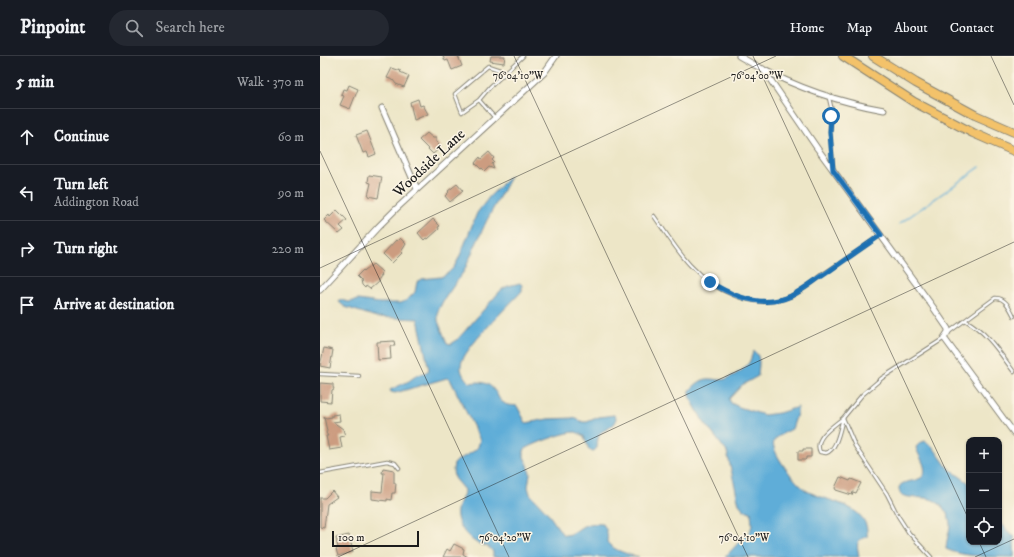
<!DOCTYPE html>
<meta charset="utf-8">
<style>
:root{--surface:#171b24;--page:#242831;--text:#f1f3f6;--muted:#9ea1a6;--line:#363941}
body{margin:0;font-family:"IM FELL DW Pica",serif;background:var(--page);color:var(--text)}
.controls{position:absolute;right:12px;bottom:12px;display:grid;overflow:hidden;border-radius:8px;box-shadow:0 1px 3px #0004}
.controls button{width:36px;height:36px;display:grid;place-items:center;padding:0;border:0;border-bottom:1px solid var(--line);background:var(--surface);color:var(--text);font:20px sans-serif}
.scale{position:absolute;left:12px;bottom:10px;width:87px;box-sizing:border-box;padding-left:4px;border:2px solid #1c1c1c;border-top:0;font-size:11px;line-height:14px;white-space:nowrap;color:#1c1c1c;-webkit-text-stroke:3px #fcf5e5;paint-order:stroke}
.stop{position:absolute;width:12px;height:12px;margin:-9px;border:3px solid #1f6fb2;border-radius:50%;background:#fff}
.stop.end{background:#1f6fb2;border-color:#fff;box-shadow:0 1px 4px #0008}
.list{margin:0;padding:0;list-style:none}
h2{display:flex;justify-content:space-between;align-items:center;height:52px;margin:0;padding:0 16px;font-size:17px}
h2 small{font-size:13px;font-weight:400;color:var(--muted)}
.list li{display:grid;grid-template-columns:26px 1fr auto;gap:12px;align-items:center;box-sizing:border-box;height:56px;padding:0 16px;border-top:1px solid var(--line)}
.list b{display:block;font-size:15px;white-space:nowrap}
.list p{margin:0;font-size:13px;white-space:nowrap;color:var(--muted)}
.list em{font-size:13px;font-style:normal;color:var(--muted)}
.icon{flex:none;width:22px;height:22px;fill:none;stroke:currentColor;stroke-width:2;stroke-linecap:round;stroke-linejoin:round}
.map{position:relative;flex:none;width:694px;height:501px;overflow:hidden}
header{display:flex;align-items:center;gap:24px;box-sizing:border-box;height:56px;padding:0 20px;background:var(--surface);border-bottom:1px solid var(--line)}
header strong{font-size:19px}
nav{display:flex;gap:22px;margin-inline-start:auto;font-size:14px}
.search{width:280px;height:36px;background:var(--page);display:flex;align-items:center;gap:10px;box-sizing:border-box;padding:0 14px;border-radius:22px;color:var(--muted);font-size:15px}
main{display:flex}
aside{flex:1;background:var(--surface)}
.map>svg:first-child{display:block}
.water{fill:#5eadd8;stroke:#3d647a}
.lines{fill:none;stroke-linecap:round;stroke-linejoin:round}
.stream{stroke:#5eadd8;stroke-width:1.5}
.building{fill:#cc9c80}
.service-casing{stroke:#848172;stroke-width:4.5}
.minor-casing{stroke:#848172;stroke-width:7}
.primary-casing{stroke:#848172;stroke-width:10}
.service{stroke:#fff;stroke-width:2.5}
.minor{stroke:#fff;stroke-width:5}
.primary{stroke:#f3c26a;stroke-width:8}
.route{stroke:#1f6fb2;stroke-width:5}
.ticks{fill:none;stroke:#1c1c1c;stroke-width:1;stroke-opacity:0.45}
.labels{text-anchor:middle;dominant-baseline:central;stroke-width:3;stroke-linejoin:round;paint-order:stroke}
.street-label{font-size:15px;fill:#1c1c1c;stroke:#fcf5e5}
.ticks-label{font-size:10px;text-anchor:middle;fill:#1c1c1c;stroke:#fcf5e5;stroke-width:3;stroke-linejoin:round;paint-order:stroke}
</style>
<header>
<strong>Pinpoint</strong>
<div class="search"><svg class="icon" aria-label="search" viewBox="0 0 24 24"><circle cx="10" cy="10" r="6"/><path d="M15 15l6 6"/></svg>Search here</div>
<nav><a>Home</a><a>Map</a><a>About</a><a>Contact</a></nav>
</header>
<main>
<aside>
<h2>5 min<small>Walk · 370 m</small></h2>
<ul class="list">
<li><svg class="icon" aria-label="ahead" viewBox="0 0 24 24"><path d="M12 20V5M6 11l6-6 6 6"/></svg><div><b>Continue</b></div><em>60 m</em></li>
<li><svg class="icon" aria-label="left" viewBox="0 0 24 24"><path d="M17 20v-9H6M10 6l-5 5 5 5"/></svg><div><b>Turn left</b><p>Addington Road</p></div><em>90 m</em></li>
<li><svg class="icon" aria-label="right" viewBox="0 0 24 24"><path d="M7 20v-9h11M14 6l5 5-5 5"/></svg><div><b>Turn right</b></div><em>220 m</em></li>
<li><svg class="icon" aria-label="arrive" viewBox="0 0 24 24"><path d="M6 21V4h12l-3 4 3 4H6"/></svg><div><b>Arrive at destination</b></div></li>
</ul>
</aside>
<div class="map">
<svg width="694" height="501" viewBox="0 0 694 501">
<rect width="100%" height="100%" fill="#fcf5e5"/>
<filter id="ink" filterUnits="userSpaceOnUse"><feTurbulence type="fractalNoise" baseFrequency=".025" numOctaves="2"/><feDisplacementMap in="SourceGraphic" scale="8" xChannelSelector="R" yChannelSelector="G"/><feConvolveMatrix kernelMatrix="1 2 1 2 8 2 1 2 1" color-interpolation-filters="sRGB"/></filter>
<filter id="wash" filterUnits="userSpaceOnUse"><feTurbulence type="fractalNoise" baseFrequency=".012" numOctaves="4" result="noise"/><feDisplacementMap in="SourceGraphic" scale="16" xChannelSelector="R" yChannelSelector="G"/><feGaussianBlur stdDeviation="0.9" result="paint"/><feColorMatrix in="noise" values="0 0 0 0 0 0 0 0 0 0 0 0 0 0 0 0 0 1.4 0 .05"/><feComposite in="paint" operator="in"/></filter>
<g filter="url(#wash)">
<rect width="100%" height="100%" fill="#ede6c7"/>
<path class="water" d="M191 119 166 166 144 215 123 245 118 255V265L127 287 131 288 137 284 181 234 188 230 200 227 202 229V235C190 248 142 294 141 309 140 316 145 323 150 327 160 325 168 326 174 334 178 338 178 344 184 347 187 350 192 349 197 350L206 367 228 363 254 362 263 366H267L279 361 294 359 296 361 295 367C283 379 278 370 277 392L274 395 269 394 264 380C261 379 258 376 255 376 245 376 212 388 204 394V401L208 409 210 417 208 431 210 438 227 456 243 479C254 480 259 470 269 468 273 467 278 468 283 468 287 474 288 478 287 486 294 495 308 498 319 501H173V496C169 489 164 490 157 487 149 483 138 470 137 461 135 449 144 444 144 434L134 422 133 414 134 408 138 404 154 395 158 391 160 384 130 323 127 322 75 337 71 336 70 334 89 325 97 319 103 318 109 314 98 263 56 261 25 251 19 246 20 244 29 246 38 244 59 247H81L87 244 95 236 97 226 101 223 121 221 128 217 134 211 139 202 157 157 170 140Z
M434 295C442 301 438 312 438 320L422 329 409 343 411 347 419 351 444 359 459 357 478 351 476 361 472 373C466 376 457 380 454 385 449 395 478 430 487 435 507 446 551 449 547 481 535 484 537 489 539 501H405L430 475 432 470 431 456 424 454 419 448 407 396 383 365 373 347 370 341V334C376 328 382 322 391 323 394 323 397 324 400 324 407 324 423 315 427 309 431 306 431 299 434 295Z
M605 385 613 391 628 412 649 427V486H679V465L690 477 694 480V501C674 501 642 501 626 493 626 484 630 476 630 468 630 463 627 457 624 453 611 436 597 445 581 439 571 421 601 429 604 418 607 409 598 400 596 391L600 387Z"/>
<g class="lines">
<path class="stream" d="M579 168 660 111"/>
</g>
<g id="blocks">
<path class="building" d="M123 0H138L142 10 132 14 128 4 125 5Z
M171 0H185L184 7 170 5Z
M72 12 81 15 80 16 89 20 84 31 76 28 73 24 67 22Z
M29 29 38 33 30 53 20 49 24 40 21 39 23 33 27 34Z
M98 43 100 50 103 49 108 58 94 64 90 46Z
M47 75 56 98 49 101 47 96 43 97 36 79Z
M107 77 113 82H116V86L121 91 113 98 99 84Z
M169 96 174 102 172 104 174 106 172 108 174 113 169 111 165 115 162 112 161 113 155 107 160 101 161 103Z
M49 119 62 121 58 142 48 140 51 127 48 126Z
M137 128 143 135 130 146 125 140 129 136 128 135Z
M17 154 27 164 20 170 24 174 19 178 4 164 9 159 10 161Z
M113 163 120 170 118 171 119 173 108 183 106 182 104 184 98 177Z
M80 182 86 188 81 196 82 197 72 207 63 198 76 184 77 185Z
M53 208 62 216 61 218 62 219 58 224V226L50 233 46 230 45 232 42 229 41 224 37 220 43 214 44 215Z
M74 285 75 290H70L71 303 58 304 57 286Z
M4 292 13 294 10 312 0 310Z
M0 327 13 328V331L14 333 12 334 11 346 0 345Z
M19 358 20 365 13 366 23 373 25 380 20 381 22 392 9 394 6 380H8L6 377 7 375 4 361 6 362 12 361V359Z
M483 393H491V401H486V403L485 404H478V395H483Z
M63 412 74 414V427H76L75 437H72L71 444 67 443V445L52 443V435L62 436 64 417H62Z
M520 421 530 425 531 423 541 427 536 437 533 436 532 439 516 434 515 432Z
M12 435 17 441 7 448 4 472 0 471V442H5Z
M29 479 33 496 18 500 16 493 18 492 16 482Z
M134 488 144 493 143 498 148 501H123L127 493 130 495Z"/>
</g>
</g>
<g filter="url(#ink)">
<use href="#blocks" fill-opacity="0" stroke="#848172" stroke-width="1"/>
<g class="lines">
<g class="service-casing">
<path id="service" d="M509 42 512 55 510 76 513 112
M159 44 142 56 135 38 168 10 186 16
M175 62 159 44 170 31 203 0
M334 160C346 177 357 195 370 209 394 235 434 255 469 241 481 236 492 227 502 219 522 206 541 193 560 179
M645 264C668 277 679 296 694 316
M629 276 675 242C685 241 690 252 694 260
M0 318 39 320
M523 362C520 372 517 394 506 397L500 396C493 382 514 370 523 362Z
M0 417 67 405 75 407 79 412
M611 501 589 477 578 460 567 438 535 390 523 362 542 339 562 322 623 283"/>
</g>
<g class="minor-casing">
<path id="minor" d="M419 0C464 27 512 45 564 54
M443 13 497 92 613 251 628 273V276L624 282 694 377
M62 52 97 133
M0 234 58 171 76 153 224 17 236 0"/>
</g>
<g class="primary-casing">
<path id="primary" d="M523 0 594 46 653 77 694 95
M553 0 596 27 655 59 694 76"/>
</g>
<use href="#service" class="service"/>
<use href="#minor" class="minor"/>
<use href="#primary" class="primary"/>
</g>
</g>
<g class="lines" filter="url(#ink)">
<path class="route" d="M390 226C414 241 443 253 471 240 483 234 494 225 505 218 523 205 542 192 561 179L513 114 510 76 511 60"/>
</g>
<path class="ticks" d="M194 0 428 501M433 0 649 464M671 0 694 49M0 95 189 501M0 212 456 0M659 486 666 501M18 501 694 186M655 501 694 483"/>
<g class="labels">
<g class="street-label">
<text transform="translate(109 107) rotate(-43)">Woodside Lane</text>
</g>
</g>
<g class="ticks-label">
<text x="198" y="23">76°04'10"W</text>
<text x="437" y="23">76°04'00"W</text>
<text x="185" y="485">76°04'20"W</text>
<text x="424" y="485">76°04'10"W</text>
</g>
</svg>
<div class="controls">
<button>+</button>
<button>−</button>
<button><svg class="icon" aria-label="locate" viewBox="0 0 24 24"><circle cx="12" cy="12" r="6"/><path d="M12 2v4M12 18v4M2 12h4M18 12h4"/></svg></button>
</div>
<div class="scale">100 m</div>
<div class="stop" style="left:511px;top:60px"></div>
<div class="stop end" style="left:390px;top:226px"></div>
</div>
</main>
